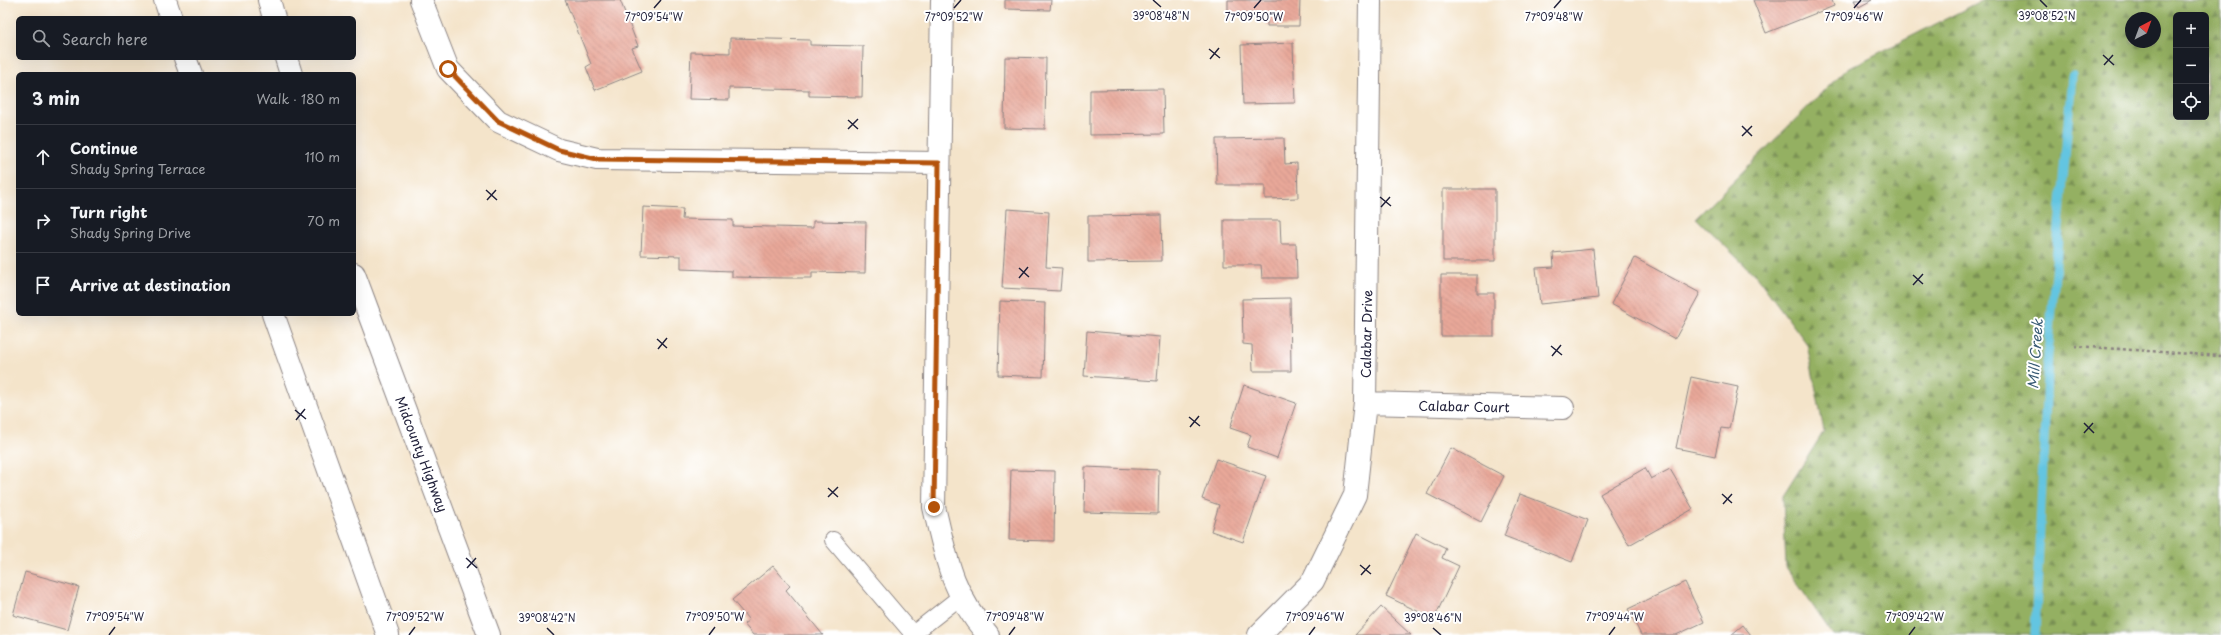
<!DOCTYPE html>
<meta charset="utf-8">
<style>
:root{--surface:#171b24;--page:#20242c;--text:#f1f3f6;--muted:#9ea1a6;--line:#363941}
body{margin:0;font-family:"Playpen Sans",sans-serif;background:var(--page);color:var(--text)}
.controls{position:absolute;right:12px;top:12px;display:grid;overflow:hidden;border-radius:6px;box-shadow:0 4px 16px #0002}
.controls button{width:36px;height:36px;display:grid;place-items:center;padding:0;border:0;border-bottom:1px solid var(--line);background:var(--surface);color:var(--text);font:20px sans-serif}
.compass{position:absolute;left:2125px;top:12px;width:36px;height:36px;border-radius:50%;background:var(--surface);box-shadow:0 4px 16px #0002;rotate:41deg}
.stop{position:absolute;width:12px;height:12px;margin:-9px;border:3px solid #b45309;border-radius:50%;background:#fff}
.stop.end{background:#b45309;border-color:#fff;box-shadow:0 1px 4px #0008}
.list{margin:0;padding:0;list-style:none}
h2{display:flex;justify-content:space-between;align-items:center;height:52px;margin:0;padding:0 16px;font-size:17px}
h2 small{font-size:13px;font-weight:400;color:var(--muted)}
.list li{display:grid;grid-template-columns:26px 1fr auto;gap:12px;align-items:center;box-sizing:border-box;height:64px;padding:0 16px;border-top:1px solid var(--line)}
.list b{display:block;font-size:15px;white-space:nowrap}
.list p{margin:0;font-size:13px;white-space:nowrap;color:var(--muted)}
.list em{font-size:13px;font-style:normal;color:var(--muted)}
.icon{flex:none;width:22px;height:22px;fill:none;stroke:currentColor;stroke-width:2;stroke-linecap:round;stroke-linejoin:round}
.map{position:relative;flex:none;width:2221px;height:635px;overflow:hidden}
.search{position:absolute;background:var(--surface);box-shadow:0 4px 16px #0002;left:16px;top:16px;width:340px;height:44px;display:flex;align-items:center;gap:10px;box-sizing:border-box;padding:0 14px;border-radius:6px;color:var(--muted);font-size:15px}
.panel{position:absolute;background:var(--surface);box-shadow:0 4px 16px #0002;left:16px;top:72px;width:340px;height:244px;border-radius:6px}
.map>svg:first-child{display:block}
.forest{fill:url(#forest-firs);stroke:#5b694e;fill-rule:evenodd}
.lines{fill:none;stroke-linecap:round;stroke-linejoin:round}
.stream{stroke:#63c5e1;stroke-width:9}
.building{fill:url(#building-back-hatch)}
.service-casing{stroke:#8b8382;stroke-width:18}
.minor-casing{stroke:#8b8382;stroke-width:24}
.primary-casing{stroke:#8b8382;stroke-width:24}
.path{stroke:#8b8382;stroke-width:2.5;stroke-dasharray:3 3;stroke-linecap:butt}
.service{stroke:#fff;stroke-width:16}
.minor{stroke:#fff;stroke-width:22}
.primary{stroke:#fff;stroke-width:22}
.route{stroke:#b45309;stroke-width:5}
.ticks{fill:none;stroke:#22223b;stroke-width:1.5}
.labels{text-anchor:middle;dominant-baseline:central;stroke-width:4;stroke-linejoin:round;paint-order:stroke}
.street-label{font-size:13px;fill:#22223b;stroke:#fff}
.water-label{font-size:14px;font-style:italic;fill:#395b75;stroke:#fff}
.ticks-label{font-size:10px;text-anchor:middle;fill:#22223b;stroke:#fff;stroke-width:4;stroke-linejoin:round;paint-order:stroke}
</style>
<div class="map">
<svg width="2221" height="635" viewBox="0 0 2221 635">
<defs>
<pattern id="forest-firs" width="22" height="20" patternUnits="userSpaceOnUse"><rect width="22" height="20" fill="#94b062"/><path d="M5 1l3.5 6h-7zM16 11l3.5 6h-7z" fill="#788f52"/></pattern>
<pattern id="building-back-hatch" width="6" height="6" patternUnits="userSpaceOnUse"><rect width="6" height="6" fill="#e8a799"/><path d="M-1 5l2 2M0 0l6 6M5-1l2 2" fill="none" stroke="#c78f85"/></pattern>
</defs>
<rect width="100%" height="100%" fill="#fff"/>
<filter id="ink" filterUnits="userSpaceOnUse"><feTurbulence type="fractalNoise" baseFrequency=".025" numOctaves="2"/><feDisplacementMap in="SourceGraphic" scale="8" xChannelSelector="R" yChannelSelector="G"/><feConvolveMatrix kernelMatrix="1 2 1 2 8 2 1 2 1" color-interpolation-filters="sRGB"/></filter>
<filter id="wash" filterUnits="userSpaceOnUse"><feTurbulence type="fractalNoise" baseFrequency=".012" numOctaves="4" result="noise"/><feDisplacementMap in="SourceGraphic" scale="16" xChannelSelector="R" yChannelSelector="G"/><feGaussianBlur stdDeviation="0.9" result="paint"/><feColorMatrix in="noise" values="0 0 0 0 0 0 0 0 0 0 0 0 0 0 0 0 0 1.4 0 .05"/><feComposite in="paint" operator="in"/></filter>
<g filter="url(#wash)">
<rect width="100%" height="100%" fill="#f4e4ca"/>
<path class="forest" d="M1983 0H2221V635H1833L1786 567 1783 496 1824 431 1807 344 1757 277 1696 218 1845 70ZM2176 15H2206V117H2176ZM2131 18H2155V42H2131Z"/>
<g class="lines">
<path class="stream" d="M2035 635 2048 355 2072 76"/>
</g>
<g id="blocks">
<path class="building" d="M565 0H620L638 46 632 48 642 71 595 90 586 67 591 64Z
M1005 0H1051L1050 10 1005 9Z
M1228 0H1300L1299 26H1267V13L1228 14Z
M1753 0H1832L1834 6 1766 33Z
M1855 0H1872L1859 7Z
M730 38 810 40V45L863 46 862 97 809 96V90L729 88V100L689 99 691 52 730 53Z
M1293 43 1295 103 1243 104 1241 45Z
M1005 57 1046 58 1045 129 1004 128Z
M1163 89 1164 134 1090 135V90Z
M1284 138 1285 164 1297 163 1298 198 1265 199V185H1217L1216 139Z
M1443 189H1495V261H1443Z
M643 207 683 209 682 219 733 220V226L813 228V221L866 222 865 273 812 272V278H788L732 277V271L681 269V256L641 255Z
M1007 209 1049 212 1046 267 1062 268 1060 291 1002 288Z
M1161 215 1162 261 1088 262V216Z
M1224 220H1280L1281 244H1296L1297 278H1262L1261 265H1224Z
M1593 249 1598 298 1540 304 1536 268 1554 267 1553 253Z
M1635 258 1700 293 1675 339 1611 304Z
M1441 275H1477V293H1494V336H1441Z
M1290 298 1291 371H1253L1252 345 1243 344 1242 299Z
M1000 301 1045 303 1043 377 998 375Z
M1087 331 1160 337 1157 381 1084 376Z
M1691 377 1738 387 1729 429 1721 428 1715 456 1676 448Z
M1244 385 1296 403 1277 458 1247 447 1251 435 1230 428Z
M1451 448 1504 476 1481 522 1427 494Z
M1216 459 1266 476 1243 542 1211 531 1219 505 1202 499Z
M1085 467 1159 470 1158 514 1084 512Z
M1645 468 1651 479 1670 469 1693 509 1629 545 1600 494Z
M1011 470 1055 471 1054 541 1009 540Z
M1520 494 1588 520 1572 562 1504 536Z
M1416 533 1446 548 1442 558 1459 566 1434 619 1386 596Z
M773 566 790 586 786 590 823 635H753L744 624 749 620 732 600Z
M25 572 79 587 67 630 13 615Z
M1685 582 1704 622 1676 635H1641L1628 609Z
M1381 607 1411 635H1355Z
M1743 625 1751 635H1731Z"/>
</g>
</g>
<g filter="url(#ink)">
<use href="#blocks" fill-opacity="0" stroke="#8b8382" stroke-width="1"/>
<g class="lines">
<g class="service-casing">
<path id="service" d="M833 540 913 634 960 597"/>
</g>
<g class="minor-casing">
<path id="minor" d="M421 0 448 69 498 121 559 150 597 159 939 163
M942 0 934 507C946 558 952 594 988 635
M1365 403 1563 408
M1259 635 1313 581 1355 495 1365 403 1370 0"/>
</g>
<g class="primary-casing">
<path id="primary" d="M165 0 171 18
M269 0 274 18
M185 58 191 74
M286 58 291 74
M354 274 489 635
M273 314 388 635"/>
</g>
<path class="path" d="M2075 346 2221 356"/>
<use href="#service" class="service"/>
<use href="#minor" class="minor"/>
<use href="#primary" class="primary"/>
</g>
</g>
<g class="lines" filter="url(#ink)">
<path class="route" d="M448 69 498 121 559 150 597 159 939 163 934 507"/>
</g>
<path class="ticks" d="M1153 0 1161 7M2040 0 2047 7M654 8 661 0M954 8 961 0M1254 8 1261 0M1554 8 1561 0M1854 8 1861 0M1209 49 1220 58M2103 55 2114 65M1210 59 1219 48M2104 65 2113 55M848 120 858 129M1742 126 1752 136M848 129 858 119M1742 136 1752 126M486 190 497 200M1380 197 1391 206M487 200 496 190M1381 207 1390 197M1019 268 1029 277M1913 275 1923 284M1019 278 1028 267M1913 285 1923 274M657 339 667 348M1551 346 1562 355M658 349 667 338M1552 356 1561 345M295 410 306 419M1189 417 1200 426M296 420 305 409M2084 423 2094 433M1190 427 1199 416M2084 433 2093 423M828 488 838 497M1722 494 1732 503M828 497 838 487M1723 504 1732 494M466 558 477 568M1360 565 1371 574M467 568 476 558M1361 575 1370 565M547 628 554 635M1433 628 1441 635M109 635 115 627M409 635 415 627M709 635 715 627M1009 635 1015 627M1309 635 1315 627M1609 635 1615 627M1909 635 1915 627"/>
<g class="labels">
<g class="street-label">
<text transform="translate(1366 334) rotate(-89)">Calabar Drive</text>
<text transform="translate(1464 406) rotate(1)">Calabar Court</text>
<text transform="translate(422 454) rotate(69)">Midcounty Highway</text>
</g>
<g class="water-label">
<text transform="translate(2035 354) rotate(-86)">Mill Creek</text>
</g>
</g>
<g class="ticks-label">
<text x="2047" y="20">39°08'52"N</text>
<text x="1161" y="20">39°08'48"N</text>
<text x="654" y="21">77°09'54"W</text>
<text x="954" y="21">77°09'52"W</text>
<text x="1254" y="21">77°09'50"W</text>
<text x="1554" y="21">77°09'48"W</text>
<text x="1854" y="21">77°09'46"W</text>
<text x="115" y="621">77°09'54"W</text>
<text x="415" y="621">77°09'52"W</text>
<text x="715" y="621">77°09'50"W</text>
<text x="1015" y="621">77°09'48"W</text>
<text x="1315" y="621">77°09'46"W</text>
<text x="1615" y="621">77°09'44"W</text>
<text x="1915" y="621">77°09'42"W</text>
<text x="547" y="622">39°08'42"N</text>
<text x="1433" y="622">39°08'46"N</text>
</g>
</svg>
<div class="controls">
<button>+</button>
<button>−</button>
<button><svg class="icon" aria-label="locate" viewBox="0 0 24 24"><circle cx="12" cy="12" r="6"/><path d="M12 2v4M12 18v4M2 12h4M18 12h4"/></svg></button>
</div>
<svg class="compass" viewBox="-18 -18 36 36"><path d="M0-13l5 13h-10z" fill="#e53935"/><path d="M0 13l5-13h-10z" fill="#9ea1a6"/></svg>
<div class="stop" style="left:448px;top:69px"></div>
<div class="stop end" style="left:934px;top:507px"></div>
<div class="search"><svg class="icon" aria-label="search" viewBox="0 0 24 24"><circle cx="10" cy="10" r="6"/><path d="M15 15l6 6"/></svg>Search here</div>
<section class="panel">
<h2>3 min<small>Walk · 180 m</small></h2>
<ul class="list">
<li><svg class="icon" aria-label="ahead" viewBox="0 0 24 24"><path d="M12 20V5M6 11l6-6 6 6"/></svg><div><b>Continue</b><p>Shady Spring Terrace</p></div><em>110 m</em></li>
<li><svg class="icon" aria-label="right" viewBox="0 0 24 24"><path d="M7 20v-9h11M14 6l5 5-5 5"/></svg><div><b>Turn right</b><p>Shady Spring Drive</p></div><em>70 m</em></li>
<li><svg class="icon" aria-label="arrive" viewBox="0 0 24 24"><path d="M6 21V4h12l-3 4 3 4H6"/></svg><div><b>Arrive at destination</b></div></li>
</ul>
</section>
</div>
